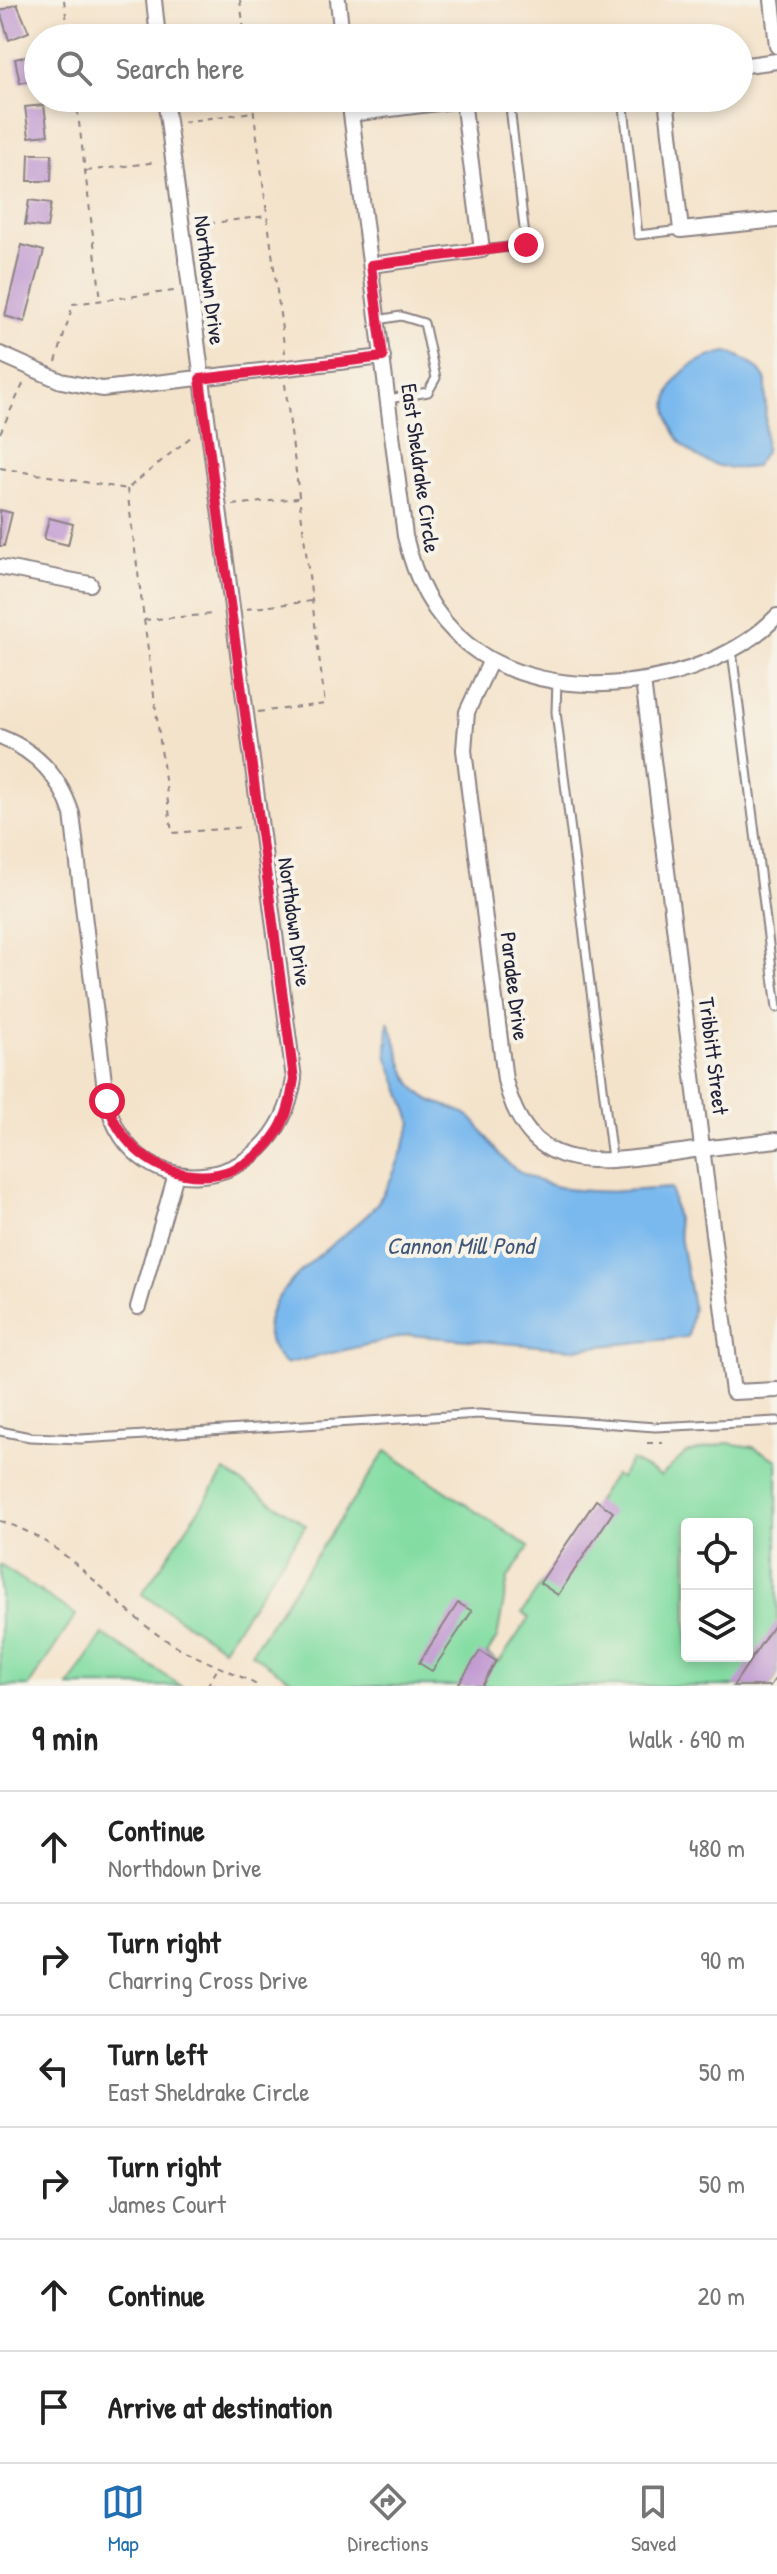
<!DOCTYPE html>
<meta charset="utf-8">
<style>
:root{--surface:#fff;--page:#f2f2f2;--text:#222;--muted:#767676;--line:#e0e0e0;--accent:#1f6fb2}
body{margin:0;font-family:"Patrick Hand",sans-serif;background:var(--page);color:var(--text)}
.controls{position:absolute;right:24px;bottom:24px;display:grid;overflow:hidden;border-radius:8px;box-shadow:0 4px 12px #0003}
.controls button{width:72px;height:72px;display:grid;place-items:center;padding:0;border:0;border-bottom:2px solid var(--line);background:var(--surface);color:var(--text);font:40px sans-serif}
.stop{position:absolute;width:24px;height:24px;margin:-18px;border:6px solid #e11d48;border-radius:50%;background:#fff}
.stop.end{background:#e11d48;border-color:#fff;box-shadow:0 2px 8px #0008}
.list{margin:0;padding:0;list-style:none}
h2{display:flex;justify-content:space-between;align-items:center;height:104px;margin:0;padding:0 32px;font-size:34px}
h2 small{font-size:26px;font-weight:400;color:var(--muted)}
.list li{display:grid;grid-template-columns:52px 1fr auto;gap:24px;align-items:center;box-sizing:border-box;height:112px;padding:0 32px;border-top:2px solid var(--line)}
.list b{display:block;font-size:30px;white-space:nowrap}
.list p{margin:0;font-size:26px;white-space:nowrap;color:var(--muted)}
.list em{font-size:26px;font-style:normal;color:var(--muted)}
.icon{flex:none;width:44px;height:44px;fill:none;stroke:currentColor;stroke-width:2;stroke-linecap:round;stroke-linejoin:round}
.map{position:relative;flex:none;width:777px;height:1686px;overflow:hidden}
.search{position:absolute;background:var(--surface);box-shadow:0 4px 12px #0003;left:24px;right:24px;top:24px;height:88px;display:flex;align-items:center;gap:20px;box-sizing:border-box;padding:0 28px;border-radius:44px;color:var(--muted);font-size:30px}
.sheet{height:776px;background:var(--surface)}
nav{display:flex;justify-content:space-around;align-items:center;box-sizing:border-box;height:112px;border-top:2px solid var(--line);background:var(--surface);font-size:22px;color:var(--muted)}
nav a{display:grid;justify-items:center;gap:4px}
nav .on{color:var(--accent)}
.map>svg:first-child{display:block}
.green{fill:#83dda3;stroke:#52806f;stroke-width:2;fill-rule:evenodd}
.water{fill:#7ab9ee;stroke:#4e6e94;stroke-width:2}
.building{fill:#bf96d1}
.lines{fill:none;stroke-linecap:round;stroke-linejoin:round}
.service-casing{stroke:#8b8283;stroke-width:11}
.minor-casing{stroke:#8b8283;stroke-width:18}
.path{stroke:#8b8283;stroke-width:2;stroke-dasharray:6 6;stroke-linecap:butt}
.service{stroke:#fff;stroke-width:7}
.minor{stroke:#fff;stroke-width:14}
.route{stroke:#e11d48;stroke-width:10}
.labels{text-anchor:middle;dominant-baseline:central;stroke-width:8;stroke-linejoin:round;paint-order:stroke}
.street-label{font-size:22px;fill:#22223b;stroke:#f7f3e8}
.water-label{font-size:24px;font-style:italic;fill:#41577a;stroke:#f7f3e8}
</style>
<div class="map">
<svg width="777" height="1686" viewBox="0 0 777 1686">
<rect width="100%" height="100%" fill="#f7f3e8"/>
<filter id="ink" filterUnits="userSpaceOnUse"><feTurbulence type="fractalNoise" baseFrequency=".0125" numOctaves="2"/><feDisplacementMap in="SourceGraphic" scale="16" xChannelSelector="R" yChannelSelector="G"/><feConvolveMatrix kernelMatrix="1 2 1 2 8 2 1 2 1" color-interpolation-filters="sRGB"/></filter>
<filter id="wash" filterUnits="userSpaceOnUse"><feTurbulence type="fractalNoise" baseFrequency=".006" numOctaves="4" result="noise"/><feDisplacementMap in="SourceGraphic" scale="32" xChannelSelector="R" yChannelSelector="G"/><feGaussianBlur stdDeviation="1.8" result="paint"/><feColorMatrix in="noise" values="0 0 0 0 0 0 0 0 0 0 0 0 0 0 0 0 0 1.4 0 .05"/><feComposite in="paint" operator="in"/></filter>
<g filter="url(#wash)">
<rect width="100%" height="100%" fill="#f4e3cb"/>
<path class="green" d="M727 1443 753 1447 777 1460V1676L770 1686H300L251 1653 386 1451 529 1547 508 1578 497 1638 487 1654 499 1662 529 1618 522 1613 614 1475 620 1478 631 1460 661 1476 686 1453ZM687 1524H747V1656H687Z
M225 1471 306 1525 223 1648 142 1594Z
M0 1565 76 1615 29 1686H0Z
M103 1634 181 1686H69Z"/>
<path class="water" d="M727 352C743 357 759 366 766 381L765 452 754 467C669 481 624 372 727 352Z
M388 1021C401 1047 400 1085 430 1100 443 1106 458 1108 470 1117 482 1127 494 1152 509 1164 556 1201 617 1191 671 1188L693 1307 688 1337 572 1349 409 1335 285 1364C224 1307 338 1247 371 1211 392 1187 401 1152 412 1123L387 1055Z"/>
<g id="blocks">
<path class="building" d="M17 4 29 32 9 40 0 11Z
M36 54 38 79 20 83 15 59Z
M44 105 48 135 29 137 25 107Z
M29 154H52L51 181H28Z
M29 200 51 203 47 228 25 225Z
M22 245 44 251 25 322 5 316Z
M0 510 12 513 4 546H0Z
M49 518 73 524 68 545 44 539Z
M596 1500 613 1512 558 1595 540 1583Z
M458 1603 472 1611 432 1671 419 1663Z
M777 1620V1676L770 1686H733Z
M480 1651 496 1661 482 1686H457Z"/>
</g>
</g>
<g filter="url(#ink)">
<use href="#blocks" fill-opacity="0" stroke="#8b8283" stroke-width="2"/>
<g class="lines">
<g class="service-casing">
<path id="service" d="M623 98 638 235 681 230
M482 250 526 245 509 98
M378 320 401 316 424 323 436 378 428 392 389 399
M732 651 777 1008
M557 680 556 712 612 1159
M0 1431 30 1437 81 1439 479 1414 655 1427 777 1421"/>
</g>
<g class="minor-casing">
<path id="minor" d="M154 0 158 38
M338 0 342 38
M772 0 777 46
M739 66 777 61
M349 98 405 536C415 579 432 615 467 644 549 711 707 689 777 616
M666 98 681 230 777 220
M351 114 477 98
M371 265 482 250 463 100
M0 354 61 381 102 389 383 357
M0 567 90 584
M491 660 467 712 464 750 505 1080C529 1176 594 1164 673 1153 707 1148 742 1144 777 1140
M643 681 733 1392 777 1390
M0 737C37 751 60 777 72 814L105 1090C122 1210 276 1201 294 1079L165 98
M138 1307 176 1174"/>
</g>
<path class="path" d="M64 0 69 38
M240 0 245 38
M69 35 141 27
M76 98 101 300
M252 98 285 353
M183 122 252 112
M86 171 157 162
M197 225 266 216
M56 362 73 304 174 291
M0 433 25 380
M0 468 127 489 192 436
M127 489 172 833 245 827
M233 505 298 498
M246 609 311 601
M144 620 214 614
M258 712 325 704 285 384
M647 1443H663
M0 1521C66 1541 101 1593 154 1632 187 1656 224 1667 259 1686
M207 1686 217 1670"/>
<use href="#service" class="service"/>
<use href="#minor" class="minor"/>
</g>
</g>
<g class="lines" filter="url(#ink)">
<path class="route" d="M107 1101C129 1181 231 1205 278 1131 288 1115 291 1098 294 1079L200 379 383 357 371 265 526 245"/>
</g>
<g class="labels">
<g class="street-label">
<text transform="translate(210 280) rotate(83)">Northdown Drive</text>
<text transform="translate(421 468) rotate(82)">East Sheldrake Circle</text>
<text transform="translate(295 922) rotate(82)">Northdown Drive</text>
<text transform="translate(515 986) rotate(83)">Paradee Drive</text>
<text transform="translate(714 1056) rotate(83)">Tribbitt Street</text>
</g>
<g class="water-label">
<text x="460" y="1245">Cannon Mill Pond</text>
</g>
</g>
</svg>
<div class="controls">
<button><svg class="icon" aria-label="locate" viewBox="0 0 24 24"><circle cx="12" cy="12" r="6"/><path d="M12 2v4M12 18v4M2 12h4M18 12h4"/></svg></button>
<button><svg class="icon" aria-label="layers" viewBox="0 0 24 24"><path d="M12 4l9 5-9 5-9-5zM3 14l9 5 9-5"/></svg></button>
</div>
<div class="stop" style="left:107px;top:1101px"></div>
<div class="stop end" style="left:526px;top:245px"></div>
<div class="search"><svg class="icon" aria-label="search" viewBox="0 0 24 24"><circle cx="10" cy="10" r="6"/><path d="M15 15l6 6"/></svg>Search here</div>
</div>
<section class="sheet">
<h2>9 min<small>Walk · 690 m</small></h2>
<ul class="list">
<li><svg class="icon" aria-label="ahead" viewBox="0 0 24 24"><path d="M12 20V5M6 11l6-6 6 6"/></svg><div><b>Continue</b><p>Northdown Drive</p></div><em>480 m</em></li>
<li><svg class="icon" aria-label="right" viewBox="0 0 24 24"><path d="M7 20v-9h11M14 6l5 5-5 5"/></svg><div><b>Turn right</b><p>Charring Cross Drive</p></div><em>90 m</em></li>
<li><svg class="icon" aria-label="left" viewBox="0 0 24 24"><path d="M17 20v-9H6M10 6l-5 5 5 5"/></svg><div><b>Turn left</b><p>East Sheldrake Circle</p></div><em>50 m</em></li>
<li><svg class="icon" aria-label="right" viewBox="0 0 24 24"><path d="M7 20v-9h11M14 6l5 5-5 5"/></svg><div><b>Turn right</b><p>James Court</p></div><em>50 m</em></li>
<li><svg class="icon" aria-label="ahead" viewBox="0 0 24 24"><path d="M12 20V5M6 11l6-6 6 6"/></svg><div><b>Continue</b></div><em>20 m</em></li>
<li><svg class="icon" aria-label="arrive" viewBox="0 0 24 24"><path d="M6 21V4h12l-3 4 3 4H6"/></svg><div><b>Arrive at destination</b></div></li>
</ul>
</section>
<nav>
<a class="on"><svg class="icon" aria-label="map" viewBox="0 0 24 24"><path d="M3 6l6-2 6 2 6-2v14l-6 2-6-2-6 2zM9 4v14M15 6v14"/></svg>Map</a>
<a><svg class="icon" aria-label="directions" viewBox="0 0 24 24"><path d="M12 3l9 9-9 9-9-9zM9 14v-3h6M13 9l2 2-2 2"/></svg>Directions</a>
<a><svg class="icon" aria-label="saved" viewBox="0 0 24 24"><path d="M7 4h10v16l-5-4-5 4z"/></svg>Saved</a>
</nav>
